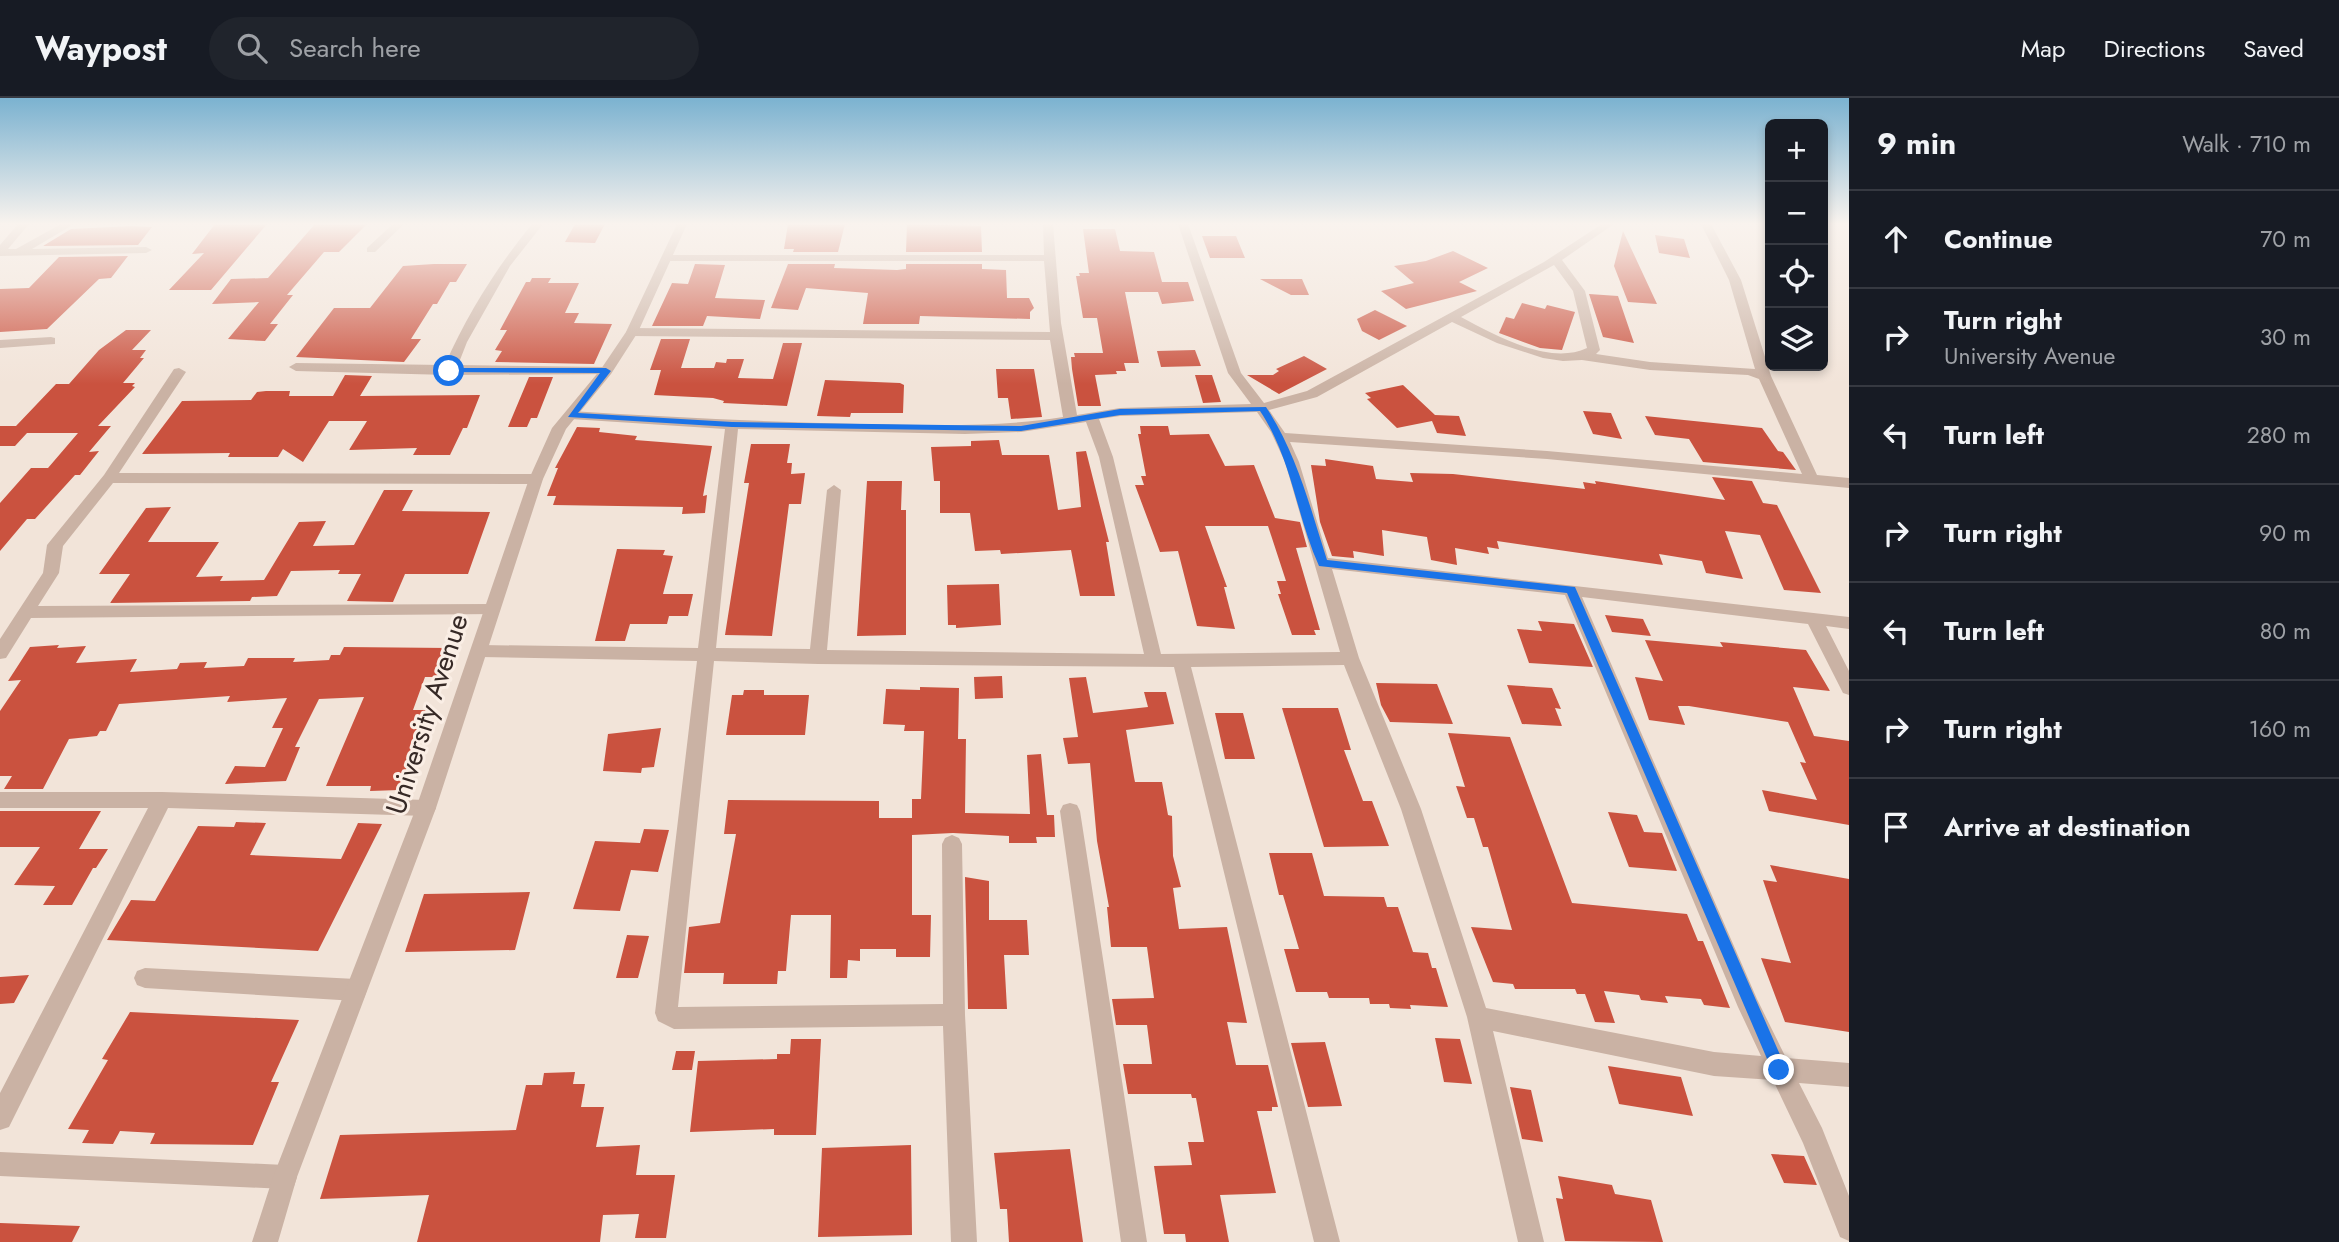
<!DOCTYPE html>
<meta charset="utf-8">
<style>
:root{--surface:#171b24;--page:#20242c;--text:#f1f3f6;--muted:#9ea1a6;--line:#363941}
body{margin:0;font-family:Jost,sans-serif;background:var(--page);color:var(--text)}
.controls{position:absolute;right:21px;top:21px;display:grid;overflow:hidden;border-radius:10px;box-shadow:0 4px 10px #0003}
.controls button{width:63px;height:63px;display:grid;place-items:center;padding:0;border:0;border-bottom:2px solid var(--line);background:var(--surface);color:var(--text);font:35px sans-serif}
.stop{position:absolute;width:21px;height:21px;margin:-16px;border:5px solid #1a73e8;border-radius:50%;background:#fff}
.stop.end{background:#1a73e8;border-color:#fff;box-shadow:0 2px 7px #0008}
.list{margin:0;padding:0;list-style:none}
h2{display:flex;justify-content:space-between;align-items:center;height:91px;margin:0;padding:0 28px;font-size:30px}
h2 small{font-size:23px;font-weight:400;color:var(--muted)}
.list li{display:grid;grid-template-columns:46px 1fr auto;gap:21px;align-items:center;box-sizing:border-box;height:98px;padding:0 28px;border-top:2px solid var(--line)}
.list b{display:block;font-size:26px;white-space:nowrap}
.list p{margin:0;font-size:23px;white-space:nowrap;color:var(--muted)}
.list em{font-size:23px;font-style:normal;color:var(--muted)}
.icon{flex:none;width:38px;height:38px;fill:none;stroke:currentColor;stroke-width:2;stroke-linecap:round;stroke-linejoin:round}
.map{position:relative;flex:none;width:1849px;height:1144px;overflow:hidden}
header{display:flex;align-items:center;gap:42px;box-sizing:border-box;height:98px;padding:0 35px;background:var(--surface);border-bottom:2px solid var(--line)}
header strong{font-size:33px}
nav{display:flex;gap:38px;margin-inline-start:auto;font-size:24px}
.search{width:490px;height:63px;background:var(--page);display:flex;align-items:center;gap:18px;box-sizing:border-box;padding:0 24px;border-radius:38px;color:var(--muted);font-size:26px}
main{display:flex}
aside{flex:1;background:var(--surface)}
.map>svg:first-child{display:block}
.building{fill:#ca523f}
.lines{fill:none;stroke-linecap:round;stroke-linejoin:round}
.minor{fill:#cab2a4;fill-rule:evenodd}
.tertiary{fill:#cab2a4;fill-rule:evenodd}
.route{fill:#1a73e8}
.labels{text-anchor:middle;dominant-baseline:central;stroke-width:6;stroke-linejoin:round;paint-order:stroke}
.street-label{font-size:28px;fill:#362926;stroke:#faeee5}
</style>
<header>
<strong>Waypost</strong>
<div class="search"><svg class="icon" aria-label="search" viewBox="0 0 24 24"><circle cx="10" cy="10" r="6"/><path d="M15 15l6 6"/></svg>Search here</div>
<nav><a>Map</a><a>Directions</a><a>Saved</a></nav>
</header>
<main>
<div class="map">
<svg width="1849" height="1144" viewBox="0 0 1849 1144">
<rect width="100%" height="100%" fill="#f2e4d9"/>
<path class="building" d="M215 126H267L211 192H169L204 155 192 156Z
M315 126H367L339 154H324L287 197H293L270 226H278L265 243 228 241 259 204 212 206 231 181 268 180Z
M575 126H605L595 145 565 144Z
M788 126H845L838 154H793L794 151H784Z
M907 126 981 128 982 154H906Z
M131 128 152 129 138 147 43 148 71 131Z
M1083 131H1115L1120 153 1154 154 1162 184H1188L1194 203 1162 206 1158 194H1125L1139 265H1124L1126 273H1116L1117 276 1095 277 1101 308H1078L1072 271 1071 259H1075L1074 255H1103L1097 220H1083L1076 178H1080L1079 175H1089Z
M1623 133 1657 206 1628 204 1614 168Z
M1655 137 1684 141 1690 160 1659 155Z
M1202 138H1236L1245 160H1210Z
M1453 153 1488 170 1459 184 1477 193 1406 211 1381 193 1414 185 1394 168 1426 163Z
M128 158 111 180 99 181 47 231 0 234V191L29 190 59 159Z
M434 166H467L456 184H450L437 206H433L411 241H421L404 264 296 259 334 210H370L403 168Z
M695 166 725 167 715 200 765 202 760 221 707 218 703 228H652L672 185 688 186Z
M788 166H835L834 170 897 172 906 171V166H982V171L1006 172 1007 200H1029L1034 210 1030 214V221L920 218 919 226H863L868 195 806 190 798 212 771 210Z
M532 180H551L548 185H579L565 215H579L574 225 612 226 594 266 495 264 502 253 495 252 507 232H500L526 184H530Z
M1260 181H1302L1309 197H1291Z
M1589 196 1618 198 1634 245 1603 239Z
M1522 205 1545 211 1547 207 1575 214 1562 252 1540 250 1499 235 1506 219 1514 221Z
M1375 212 1407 228 1379 242 1362 233 1357 221Z
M126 232H151L132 252H146L140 260H144L123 285H135L132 288 135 289 98 328H111L89 354 99 353 80 377H75L35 421H27L0 453V405L31 370H48L78 335H27L15 348H0V328H16L56 286H69L99 252Z
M661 241H690L681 270H714L716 264 726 265 727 261H744L738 280 773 281 783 245H802L787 308 723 305 724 303 713 300 654 297 661 272H650Z
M1195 252 1201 268 1161 269 1157 253Z
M1304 258 1327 271 1279 296 1247 277H1273L1279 273 1276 271Z
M996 271H1034L1042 319 1011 321 1008 300H998Z
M345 277 372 278 360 298 480 297 467 330H463L450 357H413L417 350 349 352 367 323H329L303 364 283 351 278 359H228L230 355 142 356 182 303 251 302 257 294 266 293H290L289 298H333Z
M1195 277H1212L1221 304 1203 305Z
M529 279H553L537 320H531L527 329H508Z
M825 282 900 285 904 287 903 315H851L850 319 817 318Z
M1403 287 1435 317 1459 318 1466 338 1437 335 1432 323 1397 330 1367 301 1371 300 1365 295Z
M1583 313 1611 315 1622 341 1593 336Z
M1645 318 1762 330 1778 353 1783 354 1796 372 1703 364 1689 341 1655 337Z
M1140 328H1168L1170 337 1209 336 1225 368 1254 367 1275 420 1300 424 1307 449 1296 450 1320 532H1314L1316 537H1292L1278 496H1281L1277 483H1286L1268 428H1205L1227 489H1224L1235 531 1197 528 1178 453 1160 454 1135 387H1144L1141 378H1146L1138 336H1141Z
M577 329 600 330 599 334 637 338 635 342 712 348 703 398 707 397 705 415 682 416 683 409 553 407 556 398H547L558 370H555Z
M999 342 1002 357H1049L1058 412 1081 409 1076 354 1086 353 1109 444H1106L1115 498H1080L1071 452 1001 456 1000 452 975 453 970 415H940V383H934L931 349 971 348V343Z
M751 346H790L787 365H792L791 376 805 375 801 406H789L772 538 725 537 749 385H744Z
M1325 361 1373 368 1376 381 1413 384 1410 375 1453 376 1585 391 1583 384 1596 386 1595 383 1725 402 1712 379 1752 383 1763 405 1777 407 1821 495 1784 492 1760 437 1725 433 1743 481 1706 475 1702 463 1659 456 1663 467 1497 443 1499 451 1487 449 1489 456 1455 450 1457 467 1431 462 1427 439 1382 432 1384 458 1353 453 1354 460 1332 458 1320 424 1311 367 1326 368Z
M867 383H902L901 412H906V537L857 538Z
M384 392H413L402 413 490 414 468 476H405L393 504 347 503 361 476H338L340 472 291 473 277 498 252 499 250 503 110 505 130 476H99L146 410 171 409 148 444H219L196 479 223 478 220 483 264 482 299 424 326 423 313 448 354 447Z
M617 451 665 452 663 457 673 458 663 496H693L688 518H669L667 526H630L625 543H595Z
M999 486 1001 527 956 530V527H948L947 487Z
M1605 517 1643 521 1651 538 1612 534Z
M1538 523 1574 526 1593 569 1529 565 1517 531 1542 533Z
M1645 542 1723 549 1720 544 1806 552 1830 593 1793 589 1814 638 1849 643V727L1769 713 1762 692 1817 702 1800 664 1806 665 1788 624 1689 608H1678L1685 627 1649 622 1635 579 1663 583Z
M59 547 57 550 86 548 76 565 137 561 130 574 177 571 180 565 207 564 204 570 244 568 248 560H295L293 564 329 562 331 557H340L344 549 449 550 439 579H425L413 612H427L399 692 370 693 371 688H326L364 599 319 601 295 649H300L286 683 225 686 235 668 265 669 283 630H272L287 600 227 604 230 598 119 606 106 633H100L97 638 69 641 43 691H4L12 678H0V613L21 582 8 583 30 549Z
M1002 578 1003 600 975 601 974 579Z
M1086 579 1093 615 1148 609 1144 594H1166L1174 626 1126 632 1134 679 1135 684H1162L1168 717 1172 718 1173 758 1181 789 1173 790 1179 831 1227 829 1247 925 1227 924 1236 967H1268L1278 1009H1272V1013H1257L1276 1095 1220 1097 1229 1144H1186L1185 1136H1164L1154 1068 1192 1067 1188 1044H1204L1196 1000H1192L1191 996H1128L1123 966H1152L1147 927H1116L1112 901 1154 900 1147 849H1111L1107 809H1109L1097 743 1090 665 1068 666 1063 640 1078 639 1069 580Z
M1376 585 1437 586 1453 626 1390 624 1381 607Z
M1507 587 1552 590 1561 611 1555 610 1562 628 1522 626Z
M920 589 959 590 958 641H966L965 715 1030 716 1027 657 1041 656 1047 717H1054L1055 739H1036L1037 745H1009V738L953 735 912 737V817H931L930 859H896V851H860V863L848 862 847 880H830L831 817H791L786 873H778L777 886H723L724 875H684L689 829 720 825 736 736H724L728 702 879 703V720H912V701H921L924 633H904L905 627 883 626 886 591 920 592Z
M744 592H764V597H809L805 637H726L732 597H743Z
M1282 610H1338L1351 652H1344L1363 703H1372L1389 748 1324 749Z
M1215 615H1243L1255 661H1225Z
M661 630 654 669 642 670 641 675 603 673 608 636Z
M1448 635 1510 639 1572 805 1687 816 1698 843H1703L1730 910 1704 907 1701 901 1665 898 1668 905 1641 902 1639 897 1604 893 1615 925 1595 924 1585 896H1577L1575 891H1515L1513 886 1493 884 1471 829 1512 832 1488 749H1483L1474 720H1467L1456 688 1465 689Z
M0 713H101L79 751H108L96 770H93L72 807H43L55 788 14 787 40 749H0Z
M1608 714 1637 717 1644 734 1662 735 1677 773 1629 769Z
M236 724 266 725 250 757 341 761 358 725 382 726 318 853 107 842 131 802 155 803 198 728 234 729Z
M644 731 669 732 658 774 631 772 620 813 573 811 595 743 640 745Z
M1269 755H1312L1324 798 1384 799 1387 809H1398L1413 854 1428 855 1432 870H1436L1448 909 1410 907 1411 911 1390 910 1389 906H1370L1369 900H1329L1327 894H1296L1284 851H1299L1283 797H1279Z
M1770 767 1849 781V934L1785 924 1761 860 1791 865 1763 782 1777 784Z
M965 779 989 783V822H1027L1029 857H1004L1007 911H968Z
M530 794 515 852 405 854 424 796Z
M627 837 649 838 638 880H616Z
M29 877 14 905 0 906V879Z
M130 914 299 922 271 984H279L253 1047 150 1046 155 1035 120 1033 113 1046 82 1045 89 1032 68 1031 108 962 102 961Z
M1435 940 1460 941 1472 986 1444 984Z
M791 941H821L816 1037H774V1031L690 1034 698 963 777 961V956H790Z
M1325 944 1342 1008 1308 1009 1291 945Z
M676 953H695L692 972H672Z
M1608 968 1681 979 1693 1018 1619 1006Z
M575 974 573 986H585L581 1009H604L596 1049 640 1047 636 1077H675L666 1140H635L639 1116 603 1117 600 1144H417L429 1097 320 1101 340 1037 516 1032 526 987H542L544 975Z
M1510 989 1531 992 1543 1044 1522 1041Z
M911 1047 912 1137 818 1139 822 1050Z
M1070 1051 1083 1144H1009L1007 1111H1000L994 1055Z
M1771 1056 1804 1058 1817 1087 1784 1085Z
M1558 1078 1612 1087 1615 1096 1651 1102 1663 1144 1565 1143 1556 1100 1563 1101Z
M0 1125 80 1128 72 1144H0Z"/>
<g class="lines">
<path class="minor" d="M18 126H29L8 151H16L61 126H74L32 151 146 149 152 152 146 155 0 158V147Z
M393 126H404L375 154H367V150Z
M532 126H543L510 168 467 244 458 267 606 269 611 270V276L449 277 296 273 289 269 296 265 445 267C467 216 497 169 532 126Z
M1043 126H1053L1061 225 1077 317 1120 310 1251 306 1228 275 1178 126H1188L1241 275 1264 305 1307 293 1544 164 1602 126H1614L1562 162 1585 193 1600 252 1596 256 1650 264 1755 271 1729 182 1701 126H1711L1741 182 1771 278 1817 377 1849 380V390L1547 361 1290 344 1299 364 1328 460 1849 519V531L1826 528 1849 573V597L1843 595 1808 526 1582 499 1757 901 1786 960 1849 965V989L1799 985 1822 1030 1849 1098V1143L1840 1139 1803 1045 1773 982 1714 978 1493 933 1544 1144H1518L1467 919 1401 711 1344 567 1191 569 1340 1144H1314L1174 569 818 566 714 563 678 909 943 906 942 746 945 740 952 737 959 740 962 746 965 917 977 1144H951L943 928 674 931 658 923 655 915 697 563 481 559 472 553 481 547 698 550 725 331 571 321 564 317 571 313C667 319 764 324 860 326 928 327 996 330 1063 319L1050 242 632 238 626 234 632 230 1050 234 1044 163H667L661 160 667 157H1044ZM1554 167 1573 193 1587 250C1549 268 1495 237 1461 219ZM1452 224 1497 245 1543 260 1563 263 1582 262 1650 272 1748 277 1759 281 1802 376 1547 353 1285 335 1269 312 1317 299ZM1257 314 1271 334 1285 364 1340 554 1161 556 1113 359 1099 321 1120 318ZM1086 324 1099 359 1144 556 827 552 841 392 834 387 827 392 810 551 716 550 738 331 965 336 1021 334ZM1332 471 1565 497 1738 909 1761 958 1714 954 1486 910 1421 711 1359 560Z
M51 239 55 240V246L0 250V242Z
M179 270 186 274 119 375 536 376 543 381 536 386 113 385 63 448 59 475 38 508 491 506 497 508 499 512 497 516 31 520 6 560 0 561V541L43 475 47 447 104 377 174 271Z
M0 694H162L426 702 433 704 436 710 433 716 426 718 168 710 9 1029 0 1032V995L148 710H0Z
M1070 705 1077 707 1080 713 1147 1144H1121L1060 713 1063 707Z
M145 870 356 881 364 884 367 892 364 900 356 903 145 890 137 887 134 880 137 873Z
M0 1054 285 1067 294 1070 297 1079 294 1088 285 1091 0 1078Z"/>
<path class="tertiary" d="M677 126H687L638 234 611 276 566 331 543 381 436 710 297 1079 278 1144H252L273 1079 416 710 529 381 552 330 601 271 626 234Z"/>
</g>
<linearGradient id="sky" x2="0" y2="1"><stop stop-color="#7bb2d0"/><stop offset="0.44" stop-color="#f9f3ee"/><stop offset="1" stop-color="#f9f3ee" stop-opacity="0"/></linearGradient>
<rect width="1849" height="286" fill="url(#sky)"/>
<path class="route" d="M449 270H606L611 273 578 315 732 324 1021 328 1120 311 1266 309C1297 356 1310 409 1327 462L1575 489 1784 966V977H1774L1567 495 1319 468C1296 417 1292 361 1260 313L1120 317 1021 333 732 329 568 319 600 275 446 274Z"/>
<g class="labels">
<g class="street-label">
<text transform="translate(427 616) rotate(-72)">University Avenue</text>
</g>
</g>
</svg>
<div class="controls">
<button>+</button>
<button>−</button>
<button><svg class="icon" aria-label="locate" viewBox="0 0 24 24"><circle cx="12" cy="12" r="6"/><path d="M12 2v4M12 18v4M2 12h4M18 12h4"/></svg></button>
<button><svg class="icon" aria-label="layers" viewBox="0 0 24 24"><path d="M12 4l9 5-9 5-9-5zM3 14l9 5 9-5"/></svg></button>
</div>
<div class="stop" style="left:449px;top:273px"></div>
<div class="stop end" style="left:1779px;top:972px"></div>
</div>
<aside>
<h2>9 min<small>Walk · 710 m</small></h2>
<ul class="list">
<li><svg class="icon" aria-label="ahead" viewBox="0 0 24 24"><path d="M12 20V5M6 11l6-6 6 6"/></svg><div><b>Continue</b></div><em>70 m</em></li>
<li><svg class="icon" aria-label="right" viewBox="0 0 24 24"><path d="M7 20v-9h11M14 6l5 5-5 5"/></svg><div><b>Turn right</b><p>University Avenue</p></div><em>30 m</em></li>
<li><svg class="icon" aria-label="left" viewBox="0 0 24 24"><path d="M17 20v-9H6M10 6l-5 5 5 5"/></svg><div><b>Turn left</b></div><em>280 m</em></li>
<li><svg class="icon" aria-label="right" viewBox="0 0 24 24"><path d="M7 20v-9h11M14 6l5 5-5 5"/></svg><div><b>Turn right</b></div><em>90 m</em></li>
<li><svg class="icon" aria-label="left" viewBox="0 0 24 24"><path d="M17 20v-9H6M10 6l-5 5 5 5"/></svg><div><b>Turn left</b></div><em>80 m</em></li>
<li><svg class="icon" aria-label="right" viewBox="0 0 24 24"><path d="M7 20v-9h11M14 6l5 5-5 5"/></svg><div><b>Turn right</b></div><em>160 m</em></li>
<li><svg class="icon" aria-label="arrive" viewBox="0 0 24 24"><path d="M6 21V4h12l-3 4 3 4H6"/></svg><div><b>Arrive at destination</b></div></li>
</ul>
</aside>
</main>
